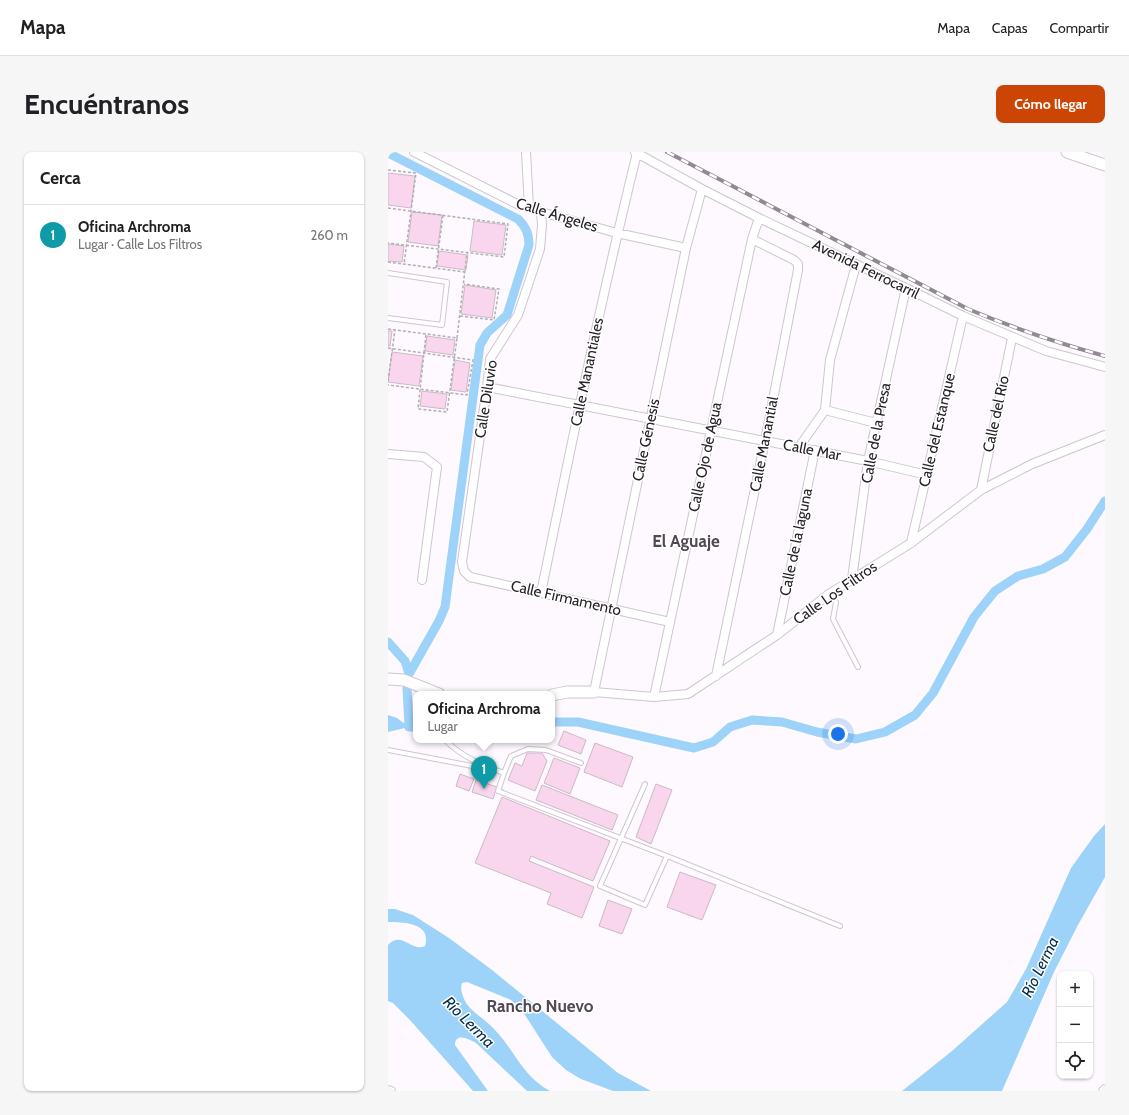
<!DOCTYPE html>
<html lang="es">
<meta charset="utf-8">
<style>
:root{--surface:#fff;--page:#f6f6f6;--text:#202124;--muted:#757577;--line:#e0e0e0;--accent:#cb4504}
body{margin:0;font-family:Cabin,sans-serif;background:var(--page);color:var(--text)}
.controls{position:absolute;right:12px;bottom:12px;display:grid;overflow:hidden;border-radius:8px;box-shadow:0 1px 3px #0004}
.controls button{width:36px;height:36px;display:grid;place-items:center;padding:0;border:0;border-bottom:1px solid var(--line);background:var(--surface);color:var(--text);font:20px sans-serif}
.you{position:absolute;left:450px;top:582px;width:14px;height:14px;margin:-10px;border:3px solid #fff;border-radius:50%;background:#1a73e8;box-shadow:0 0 0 6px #1a73e833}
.badge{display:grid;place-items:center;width:26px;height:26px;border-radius:50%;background:var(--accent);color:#fff;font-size:13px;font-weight:700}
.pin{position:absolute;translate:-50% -33px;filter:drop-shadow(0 1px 2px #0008)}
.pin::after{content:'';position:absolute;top:21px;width:14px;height:12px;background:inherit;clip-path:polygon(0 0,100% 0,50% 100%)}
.popup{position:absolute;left:25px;top:539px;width:142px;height:52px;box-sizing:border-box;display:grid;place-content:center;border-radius:8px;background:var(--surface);filter:drop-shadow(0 1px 3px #0005);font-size:13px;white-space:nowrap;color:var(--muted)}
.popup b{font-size:15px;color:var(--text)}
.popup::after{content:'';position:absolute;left:50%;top:100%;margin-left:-8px;border:8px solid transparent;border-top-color:var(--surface)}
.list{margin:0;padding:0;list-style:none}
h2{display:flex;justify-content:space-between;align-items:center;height:52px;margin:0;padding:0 16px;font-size:17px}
h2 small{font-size:13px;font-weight:400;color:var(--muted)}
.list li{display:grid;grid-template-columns:26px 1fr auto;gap:12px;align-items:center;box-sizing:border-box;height:60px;padding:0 16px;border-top:1px solid var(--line)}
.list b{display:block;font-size:15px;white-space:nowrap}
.list p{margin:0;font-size:13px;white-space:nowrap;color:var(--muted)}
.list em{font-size:13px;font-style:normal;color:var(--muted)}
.icon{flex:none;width:22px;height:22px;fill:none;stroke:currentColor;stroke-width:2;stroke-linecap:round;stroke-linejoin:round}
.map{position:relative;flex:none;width:717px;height:939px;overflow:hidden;border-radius:8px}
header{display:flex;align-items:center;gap:24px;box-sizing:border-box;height:56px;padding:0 20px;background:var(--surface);border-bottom:1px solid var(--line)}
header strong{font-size:19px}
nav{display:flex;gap:22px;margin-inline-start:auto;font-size:14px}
.intro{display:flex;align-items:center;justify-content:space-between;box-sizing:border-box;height:96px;padding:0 24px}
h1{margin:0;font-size:28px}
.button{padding:10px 18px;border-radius:8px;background:var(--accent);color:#fff;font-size:14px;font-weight:700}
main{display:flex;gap:24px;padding:0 24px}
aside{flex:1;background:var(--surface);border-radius:8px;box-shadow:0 1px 3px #0004}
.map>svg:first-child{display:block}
.water{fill:#9ed3f9}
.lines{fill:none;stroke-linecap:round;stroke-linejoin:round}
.canal{stroke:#9ed3f9;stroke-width:9}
.building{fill:#fad6ee;stroke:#c9bbc4}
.lane-casing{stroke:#cfc5d1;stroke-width:6}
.street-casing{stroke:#cfc5d1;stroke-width:10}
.secondary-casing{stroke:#cfc5d1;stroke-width:13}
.path{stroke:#b2aeb3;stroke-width:1.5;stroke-dasharray:3 2;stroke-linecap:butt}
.lane{stroke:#fff;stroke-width:4}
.street{stroke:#fff;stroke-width:8}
.secondary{stroke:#fff;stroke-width:11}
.rail-casing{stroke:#8f8b90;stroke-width:4}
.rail{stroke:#fff;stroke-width:2.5;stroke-dasharray:8;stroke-linecap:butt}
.labels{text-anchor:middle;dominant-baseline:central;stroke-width:3;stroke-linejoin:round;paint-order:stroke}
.street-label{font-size:15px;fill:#252126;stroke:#fff}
.water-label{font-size:16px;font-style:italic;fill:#042e46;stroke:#fff}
.quarter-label{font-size:17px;font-weight:bold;fill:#514953;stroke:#fff}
</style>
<header>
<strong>Mapa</strong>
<nav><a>Mapa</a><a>Capas</a><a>Compartir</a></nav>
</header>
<div class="intro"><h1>Encuéntranos</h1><a class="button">Cómo llegar</a></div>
<main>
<aside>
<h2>Cerca<small></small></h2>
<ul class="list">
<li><span class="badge" style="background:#0f9aa8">1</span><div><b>Oficina Archroma</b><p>Lugar · Calle Los Filtros</p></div><em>260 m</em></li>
</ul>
</aside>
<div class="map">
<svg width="717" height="939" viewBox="0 0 717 939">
<rect width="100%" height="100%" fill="#fdf9fe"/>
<path class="water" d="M0 563 9 566 21 575 0 580Z
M717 672V725L690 773 666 820 614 939H514L564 899 619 850 638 817 683 716 706 684Z
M0 757H7L25 763 61 786 104 818 230 921 263 939H225L193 927 178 918 164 905 135 860 123 848 79 830 74 831C72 836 74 843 77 849 83 860 97 867 106 877 126 897 134 924 162 939H139L88 891C81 887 67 880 67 893L100 939H85L21 867 5 851 0 849V793C14 778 24 801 37 794 44 771 16 770 0 770Z"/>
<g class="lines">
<path class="canal" d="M0 1 130 67C138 75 141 82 141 93L119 163 99 181 92 193 57 455 51 469 21 522
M0 490 17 509 21 522
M19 536 21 575H28
M164 570H190L306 596 325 590 342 575 364 568 394 570 429 580 468 587 497 580 527 563 545 541 586 465 607 439 630 424 655 417 677 405 699 377 717 349"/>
</g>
<path class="building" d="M0 21 27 24 23 56 0 53Z
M24 60 54 63 50 94 20 90Z
M86 69 118 73 114 103 82 99Z
M0 92 16 94 14 110 0 109Z
M51 99 80 103 78 118 49 114Z
M77 133 108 138 104 166 73 162Z
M0 179H4L2 194H0Z
M39 184 67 188 65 203 37 199Z
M4 200 35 204 31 234 0 230Z
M67 208 82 211 78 240 63 238Z
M34 239 59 242 57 257 32 254Z
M176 579 198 588 193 602 170 593Z
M207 591 245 605 234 635 196 620Z
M139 601H154L159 609 147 639 120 628 127 611 134 614Z
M166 606 192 616 182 642 156 631Z
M72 622 86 627 81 639 68 634Z
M88 628 109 635 105 647 84 640Z
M268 632 284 638 263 692 248 685Z
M154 633 230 663 224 678 148 648Z
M114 645 222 689 205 729 143 704 141 709 206 735 194 766 159 752 163 741 87 711Z
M292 720 328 733 314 768 279 755Z
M220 748 244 757 234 782 211 774Z"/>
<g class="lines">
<g class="lane-casing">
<path id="lane" d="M0 121 59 130 54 173 0 166
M441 442 448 450 445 467 470 515
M57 588C74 605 94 613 116 621L110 639 279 704 452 774
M0 598 100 617
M116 621 123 604 140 597 158 598 193 611
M257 632 212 734 257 753 279 704"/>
</g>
<g class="street-casing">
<path id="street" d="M26 0 131 53 141 55 153 60 229 81 298 96
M138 0 141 55
M247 0 314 37 371 66 518 136 575 164 658 199 717 215
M314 37 298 96 206 540 266 545 300 542 389 483 441 442 523 391 593 338 644 312 717 283
M153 60 154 73 152 97 130 163 102 207 99 235 74 410 76 419 82 425 282 470
M99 235 480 309 539 323
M437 258 488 271
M411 295 437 258 442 208 468 113
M0 302 36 305 49 315 34 428
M593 338 624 186
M523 391 575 164
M464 427 480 309 518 136
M153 441C183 294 213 147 249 1
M389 483 427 298
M328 524 377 289 410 118V112L406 108 364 87
M266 545 364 87 371 66
M0 938 3 939
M715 939 717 937"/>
</g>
<g class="secondary-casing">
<path id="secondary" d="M679 0 717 13
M0 527 16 528 51 542
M164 543 179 540H206"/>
</g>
<path class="path" d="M0 18 28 21 16 112
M0 56 120 72 116 105 0 91
M0 110 77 120
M48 116 55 63
M72 164 106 168 111 137 76 132
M0 177 69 186 59 260 30 257 38 182
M69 186 79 101
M0 196 85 208 79 243 0 233
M0 229 7 178"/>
<use href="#lane" class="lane"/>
<use href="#street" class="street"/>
<use href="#secondary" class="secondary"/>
<g class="rail-casing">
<path id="rail" d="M279 0 580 157C625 176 670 191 717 204"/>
</g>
<use href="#rail" class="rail"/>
</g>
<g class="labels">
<g class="street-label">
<text transform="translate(169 63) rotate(17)">Calle Ángeles</text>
<text transform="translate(478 117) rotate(26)">Avenida Ferrocarril</text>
<text transform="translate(199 220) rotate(-78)">Calle Manantiales</text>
<text transform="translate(98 247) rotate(-81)">Calle Diluvio</text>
<text transform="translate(608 262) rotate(-78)">Calle del Río</text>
<text transform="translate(549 278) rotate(-77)">Calle del Estanque</text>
<text transform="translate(488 281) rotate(-79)">Calle de la Presa</text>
<text transform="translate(258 288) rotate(-78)">Calle Génesis</text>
<text transform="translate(376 292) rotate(-79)">Calle Manantial</text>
<text transform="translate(424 298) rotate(11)">Calle Mar</text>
<text transform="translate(317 305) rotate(-78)">Calle Ojo de Agua</text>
<text transform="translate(408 390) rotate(-78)">Calle de la laguna</text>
<text transform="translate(447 441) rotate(-35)">Calle Los Filtros</text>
<text transform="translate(178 446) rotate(13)">Calle Firmamento</text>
</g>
<g class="water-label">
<text transform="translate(652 815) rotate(-64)">Río Lerma</text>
<text transform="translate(81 870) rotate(45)">Río Lerma</text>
</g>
<g class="quarter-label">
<text x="298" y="389">El Aguaje</text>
<text x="152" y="854">Rancho Nuevo</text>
</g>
</g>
</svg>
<div class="controls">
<button>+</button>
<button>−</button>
<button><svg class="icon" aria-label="locate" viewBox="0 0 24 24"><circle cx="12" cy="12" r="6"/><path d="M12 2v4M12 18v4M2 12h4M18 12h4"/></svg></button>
</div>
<div class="you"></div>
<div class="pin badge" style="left:96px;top:637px;background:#0f9aa8">1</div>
<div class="popup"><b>Oficina Archroma</b>Lugar</div>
</div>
</main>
